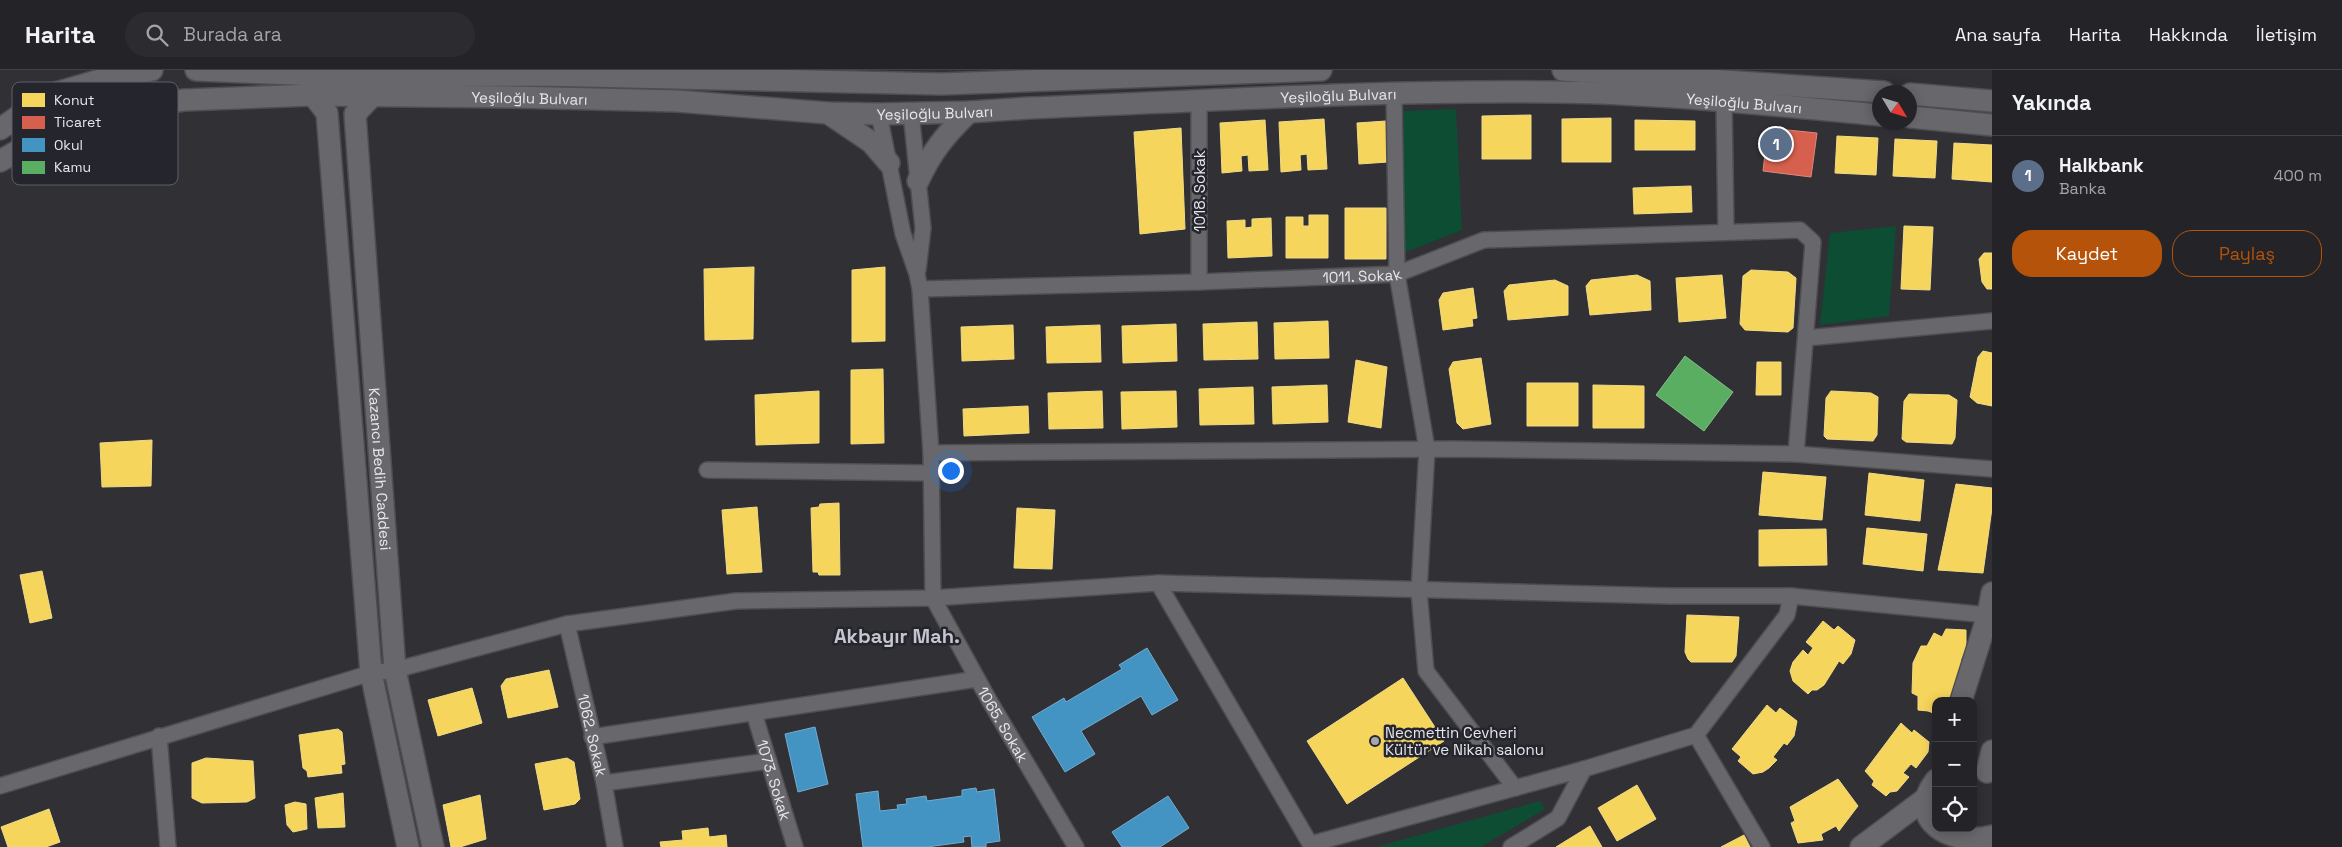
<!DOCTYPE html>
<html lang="tr">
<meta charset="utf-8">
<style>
:root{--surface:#242428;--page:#2c2c30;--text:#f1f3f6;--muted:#a3a4a8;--line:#414145;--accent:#b45309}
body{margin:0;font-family:"Space Grotesk",sans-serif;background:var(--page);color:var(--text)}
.controls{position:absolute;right:15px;bottom:15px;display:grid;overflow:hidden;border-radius:10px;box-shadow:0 2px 12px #0003}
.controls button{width:45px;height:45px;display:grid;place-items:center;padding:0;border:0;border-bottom:1px solid var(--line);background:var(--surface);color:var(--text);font:25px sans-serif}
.compass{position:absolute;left:1872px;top:15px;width:45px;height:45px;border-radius:50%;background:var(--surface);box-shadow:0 2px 12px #0003;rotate:128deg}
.you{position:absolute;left:950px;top:400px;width:18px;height:18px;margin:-12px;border:4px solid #fff;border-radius:50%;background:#1a73e8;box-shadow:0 0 0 8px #1a73e833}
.badge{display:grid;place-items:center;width:32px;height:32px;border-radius:50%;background:var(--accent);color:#fff;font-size:16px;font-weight:700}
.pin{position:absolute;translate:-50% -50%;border:2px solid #fff;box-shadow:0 1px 5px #0006}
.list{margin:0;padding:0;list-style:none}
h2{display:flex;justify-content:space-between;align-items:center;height:65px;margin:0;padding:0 20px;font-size:21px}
h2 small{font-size:16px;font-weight:400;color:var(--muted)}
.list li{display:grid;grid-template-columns:32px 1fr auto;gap:15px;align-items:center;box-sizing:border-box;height:80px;padding:0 20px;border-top:1px solid var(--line)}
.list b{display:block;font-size:19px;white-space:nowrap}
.list p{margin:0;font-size:16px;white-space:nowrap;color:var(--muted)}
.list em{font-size:16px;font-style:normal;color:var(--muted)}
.actions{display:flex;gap:10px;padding:15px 20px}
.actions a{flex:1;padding:11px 0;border:1px solid var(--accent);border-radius:20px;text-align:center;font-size:18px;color:var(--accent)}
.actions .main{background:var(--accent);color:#fff}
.icon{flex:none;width:28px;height:28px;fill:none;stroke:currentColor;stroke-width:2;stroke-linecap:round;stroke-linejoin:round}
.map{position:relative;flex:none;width:1992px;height:777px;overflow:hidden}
header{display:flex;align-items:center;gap:30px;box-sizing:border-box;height:70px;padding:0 25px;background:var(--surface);border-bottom:1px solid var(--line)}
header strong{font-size:24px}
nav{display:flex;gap:28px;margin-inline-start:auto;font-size:18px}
.search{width:350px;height:45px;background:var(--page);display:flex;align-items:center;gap:12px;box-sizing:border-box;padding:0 18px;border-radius:28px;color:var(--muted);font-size:19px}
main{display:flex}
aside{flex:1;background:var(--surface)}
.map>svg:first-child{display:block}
.green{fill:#0d4d34}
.homes{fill:#f6d55c;stroke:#f1da87}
.shops{fill:#d6604d;stroke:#db887d}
.schools{fill:#4393c3;stroke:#74accf}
.public{fill:#5aae61;stroke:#84bf8b}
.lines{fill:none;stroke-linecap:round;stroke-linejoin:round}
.minor-casing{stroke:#4e4e52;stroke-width:18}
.secondary-casing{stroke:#4e4e52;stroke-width:24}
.minor{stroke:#68686c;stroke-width:15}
.secondary{stroke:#68686c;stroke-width:21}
.poi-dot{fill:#a6a6ac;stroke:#25252d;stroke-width:2}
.labels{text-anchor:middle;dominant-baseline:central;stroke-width:5;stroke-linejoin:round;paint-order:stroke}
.street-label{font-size:15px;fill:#e6e6ec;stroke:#25252d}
.poi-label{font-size:15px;fill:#e6e6ec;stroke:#25252d;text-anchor:start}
.district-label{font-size:20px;font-weight:bold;fill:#c5c5d0;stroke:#25252d}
.key{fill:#25252d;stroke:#5f5f66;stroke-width:1}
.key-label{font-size:14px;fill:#e6e6ec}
</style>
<header>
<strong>Harita</strong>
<div class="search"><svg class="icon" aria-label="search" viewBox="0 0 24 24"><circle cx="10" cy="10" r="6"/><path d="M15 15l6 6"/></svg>Burada ara</div>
<nav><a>Ana sayfa</a><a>Harita</a><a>Hakkında</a><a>İletişim</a></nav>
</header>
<main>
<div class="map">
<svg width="1992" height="777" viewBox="0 0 1992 777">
<rect width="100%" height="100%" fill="#303035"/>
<path class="green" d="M1456 39 1462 160 1404 183V41Z
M1896 156 1889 246 1820 255 1830 163Z
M1540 731 1545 739 1481 777H1376Z"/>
<path class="homes" d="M1531 45V89H1482V46Z
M1611 48V92H1562V49Z
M1324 49 1327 99 1308 100 1307 84 1300 85 1301 100 1281 102 1279 52Z
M1265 50 1268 100 1249 101 1248 85 1241 86 1242 101 1222 103 1220 53Z
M1635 50 1695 51V80H1635Z
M1386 51 1388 92 1359 94 1357 53Z
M1181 58 1185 159 1140 164 1134 62Z
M1837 66 1878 68 1876 105 1835 103Z
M1895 69 1937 71 1935 108 1893 106Z
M1954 73 1992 75V112L1952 109Z
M1691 116 1692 142 1634 144 1633 118Z
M1345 138H1386V189H1345Z
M1309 145H1328V188H1286V147H1303V156H1309Z
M1271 148 1272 186 1228 188 1227 151 1245 150V158L1252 157V149Z
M1904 156 1933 157 1930 220 1901 219Z
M1984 183H1992V219H1987L1982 212 1979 189Z
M754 197 753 269 705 270 704 199Z
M885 197V271L852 272V200Z
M1751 200 1788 202 1796 208 1793 258 1788 262 1745 260 1740 254 1743 206Z
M1637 205 1650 211 1651 240 1590 245 1586 216 1591 210Z
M1722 205 1726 248 1679 252 1676 208Z
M1555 210 1568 216V245L1508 250 1504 221 1509 215Z
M1473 218 1477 248 1472 249 1473 256 1443 260 1439 230 1443 223Z
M1328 251 1329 288 1275 289 1274 253Z
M1257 252 1258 289 1204 290 1203 254Z
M1176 254 1177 291 1123 293 1122 256Z
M1013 255 1014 289 962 291 961 257Z
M1100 255 1101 292 1047 293 1046 257Z
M1983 281 1992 283V336L1977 333 1970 327 1978 287Z
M1481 288 1491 354 1463 359 1457 353 1449 299 1453 292Z
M1356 290 1387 297 1381 358 1348 352Z
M1757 292H1781V325H1756Z
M883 299 884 373 851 374V300Z
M1527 313H1578V356H1527Z
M1327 315 1328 352 1273 354 1272 317Z
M1593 315 1644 316V358H1593Z
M1253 317 1254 354 1200 355 1199 319Z
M819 321V373L756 375 755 325Z
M1102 321 1103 358 1049 359 1048 323Z
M1176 321 1177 357 1122 359 1121 322Z
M1831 321 1871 323 1878 327 1877 365 1873 371 1827 369 1824 366 1826 328Z
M1909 324 1949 325 1957 330 1955 368 1952 374 1906 372 1902 369 1904 331Z
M1028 336 1029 363 964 366 963 339Z
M152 370 151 416 102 417 100 373Z
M1763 402 1826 407 1822 450 1759 445Z
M1869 403 1924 410 1920 451 1865 445Z
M1956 414 1992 418V438L1983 503 1938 500Z
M839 433 840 505H819L818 502H813L811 438 819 437 820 434Z
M757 437 762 502 727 504 722 440Z
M1017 438 1055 440 1052 499 1014 498Z
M1867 458 1927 464 1923 501 1863 494Z
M1826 459 1827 495 1759 496V460Z
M42 501 52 548 30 553 20 505Z
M1687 545 1739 547 1736 586 1732 592H1691L1688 589 1685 582Z
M1823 551 1834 560 1838 556 1855 570 1851 584 1843 594 1839 591 1824 615 1817 620H1812L1808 624 1793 611 1790 601 1793 592 1803 580 1808 585 1813 578 1806 572Z
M1946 559 1966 560V579L1961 589 1960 610 1953 631H1936V644L1928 641 1918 640V626L1912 623 1913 593 1921 576H1927L1934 563 1942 567Z
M549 600 558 637 508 648 501 616 506 609Z
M1403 608 1444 671 1347 734 1307 671Z
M472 618 482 653 438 666 428 630Z
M1767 635 1776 643 1780 638 1797 651 1794 666 1787 675 1784 673 1773 687 1777 690 1769 698 1763 702 1753 704 1738 691 1741 687 1732 679Z
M1901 653 1912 663 1914 660 1929 672 1928 682 1916 698 1911 694 1903 703 1909 707 1897 721 1890 722 1886 726 1872 715 1874 711 1865 701Z
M338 659 342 662 345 694 341 695 342 703 308 707 307 701 303 698 299 665Z
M206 688 253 691 255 728 247 732 202 733 192 728V693Z
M567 688 574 692 580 729 575 734 544 740 535 694Z
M1838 709 1858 736 1839 761 1836 756 1821 764 1823 770 1798 773 1791 753 1795 751 1790 737Z
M1637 715 1656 749 1617 771 1598 738Z
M343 723 345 757 318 758 315 728Z
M480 725 486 769 460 777H451L443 735Z
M295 732 306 734 307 759 293 762 287 755 285 735Z
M49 739 60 772 46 777H8L1 757Z
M1590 756 1602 777H1556Z
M708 758 709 767 726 765 727 777H661L660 772 683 770 682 761Z
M1744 765 1750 777H1721Z"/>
<path class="shops" d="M1768 58 1817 63 1811 107 1763 101Z"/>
<path class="schools" d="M1147 578 1178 630 1152 645 1141 626 1081 661 1095 684 1065 702 1032 647 1064 628 1066 632 1122 599 1119 595Z
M815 657 828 714 798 722 785 664Z
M976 718 977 722 994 719 1000 771 986 773V777H972L971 766 963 767 964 772 927 777H863L856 724 878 721 880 741 898 739 897 735 907 734 906 729 926 726 927 731 962 726V720Z
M1168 726 1189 758 1160 777H1122L1112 762Z"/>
<path class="public" d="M1685 286 1733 322 1704 361 1656 325Z"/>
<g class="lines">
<g class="minor-casing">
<g id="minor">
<path d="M1394 23 1397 204 1427 379 1419 521 1426 601 1515 718"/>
<path d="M1199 31V212"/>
<path d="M1724 31 1726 162"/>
<path d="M911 43 923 158 918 200"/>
<path id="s1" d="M879 44 903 164 917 204 920 219 931 383 933 528 989 630 1076 777"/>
<path id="s2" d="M920 219 1199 212 1397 204 1484 170 1800 160 1813 172 1796 384"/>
<path d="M1806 268 1992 251"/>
<path d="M931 383 1452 379 1796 384 1992 399"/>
<path d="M707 400 931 403"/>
<path d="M1158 513 1312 777"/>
<path id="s3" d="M567 554 604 713 615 777"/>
<path id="s4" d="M754 643 795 777"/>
<path d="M1696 665 1762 777"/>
<path d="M159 666 168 777"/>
<path d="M592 667 977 609"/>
<path d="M604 713 769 691"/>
<path d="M0 716 371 603 395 600 567 554 736 531 933 528 1158 513 1670 526H1791L1988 545"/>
<path d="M1311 774 1584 699"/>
<path d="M1511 777 1558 748 1584 699 1696 665 1787 545 1791 526"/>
</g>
</g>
<g class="secondary-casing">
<g id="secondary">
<path d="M196 0 342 6 541 5 942 14 1321 0"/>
<path d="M1563 0 1884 22"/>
<path d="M1910 24 1992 31"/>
<path d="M313 25 327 43 371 603 408 777"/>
<path id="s5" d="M373 25 355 44 395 600 433 777"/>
<path d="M828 43 871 72 889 93"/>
<path d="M1910 47 1992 55"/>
<path d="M0 59 49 25 100 10 152 0"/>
<path id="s6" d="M0 91 46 65 110 39 185 30 313 25 512 27 677 31 828 43 879 44 969 42 1029 38C1203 31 1377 20 1551 22 1661 23 1770 35 1880 45"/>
<path d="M918 111C932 81 946 64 969 42"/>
<path d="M1961 631 1988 545 1992 523"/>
<path d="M1987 702 1992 681"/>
<path d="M1936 710C1904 750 1952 777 1992 766"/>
<path d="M1861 777 1925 729"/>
</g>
</g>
<use href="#minor" class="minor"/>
<use href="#secondary" class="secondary"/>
</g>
<circle class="poi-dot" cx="1375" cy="671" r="5"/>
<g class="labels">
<g class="street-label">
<text stroke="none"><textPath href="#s6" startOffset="1352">Yeşiloğlu Bulvarı</textPath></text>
<text stroke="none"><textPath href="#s6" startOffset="542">Yeşiloğlu Bulvarı</textPath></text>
<text stroke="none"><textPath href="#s6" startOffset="1758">Yeşiloğlu Bulvarı</textPath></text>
<text stroke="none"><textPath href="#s6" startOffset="948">Yeşiloğlu Bulvarı</textPath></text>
<text transform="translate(1199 121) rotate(-90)">1018. Sokak</text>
<text stroke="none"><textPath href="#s2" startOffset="442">1011. Sokak</textPath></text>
<text stroke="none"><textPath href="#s5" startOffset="382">Kazancı Bedih Caddesi</textPath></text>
<text stroke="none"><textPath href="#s1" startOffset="634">1065. Sokak</textPath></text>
<text stroke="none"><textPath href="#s3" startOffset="114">1062. Sokak</textPath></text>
<text stroke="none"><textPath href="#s4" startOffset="70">1073. Sokak</textPath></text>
</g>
<g class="poi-label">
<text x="1385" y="662">Necmettin Cevheri<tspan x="1385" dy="17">Kültür ve Nikah salonu</tspan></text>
</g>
<g class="district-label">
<text x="897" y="566">Akbayır Mah.</text>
</g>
</g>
<rect x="12" y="12" width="166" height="103" rx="8" class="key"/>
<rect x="22" y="23" width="23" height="14" fill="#f6d55c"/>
<rect x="22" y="46" width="23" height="13" fill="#d6604d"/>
<rect x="22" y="68" width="23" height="14" fill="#4393c3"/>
<rect x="22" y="91" width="23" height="13" fill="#5aae61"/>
<g class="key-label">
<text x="54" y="35">Konut</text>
<text x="54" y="57">Ticaret</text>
<text x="54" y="80">Okul</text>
<text x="54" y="102">Kamu</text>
</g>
</svg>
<div class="controls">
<button>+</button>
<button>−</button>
<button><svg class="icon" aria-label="locate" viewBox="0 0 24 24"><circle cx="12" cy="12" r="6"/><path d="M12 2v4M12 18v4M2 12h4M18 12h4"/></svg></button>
</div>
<svg class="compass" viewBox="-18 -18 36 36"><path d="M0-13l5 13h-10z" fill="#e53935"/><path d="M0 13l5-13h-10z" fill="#a3a4a8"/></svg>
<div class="you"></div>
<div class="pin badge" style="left:1776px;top:74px;background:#5c6f8a">1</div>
</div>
<aside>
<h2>Yakında<small></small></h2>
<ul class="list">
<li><span class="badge" style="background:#5c6f8a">1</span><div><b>Halkbank</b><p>Banka</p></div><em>400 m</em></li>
</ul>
<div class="actions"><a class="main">Kaydet</a><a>Paylaş</a></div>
</aside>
</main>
